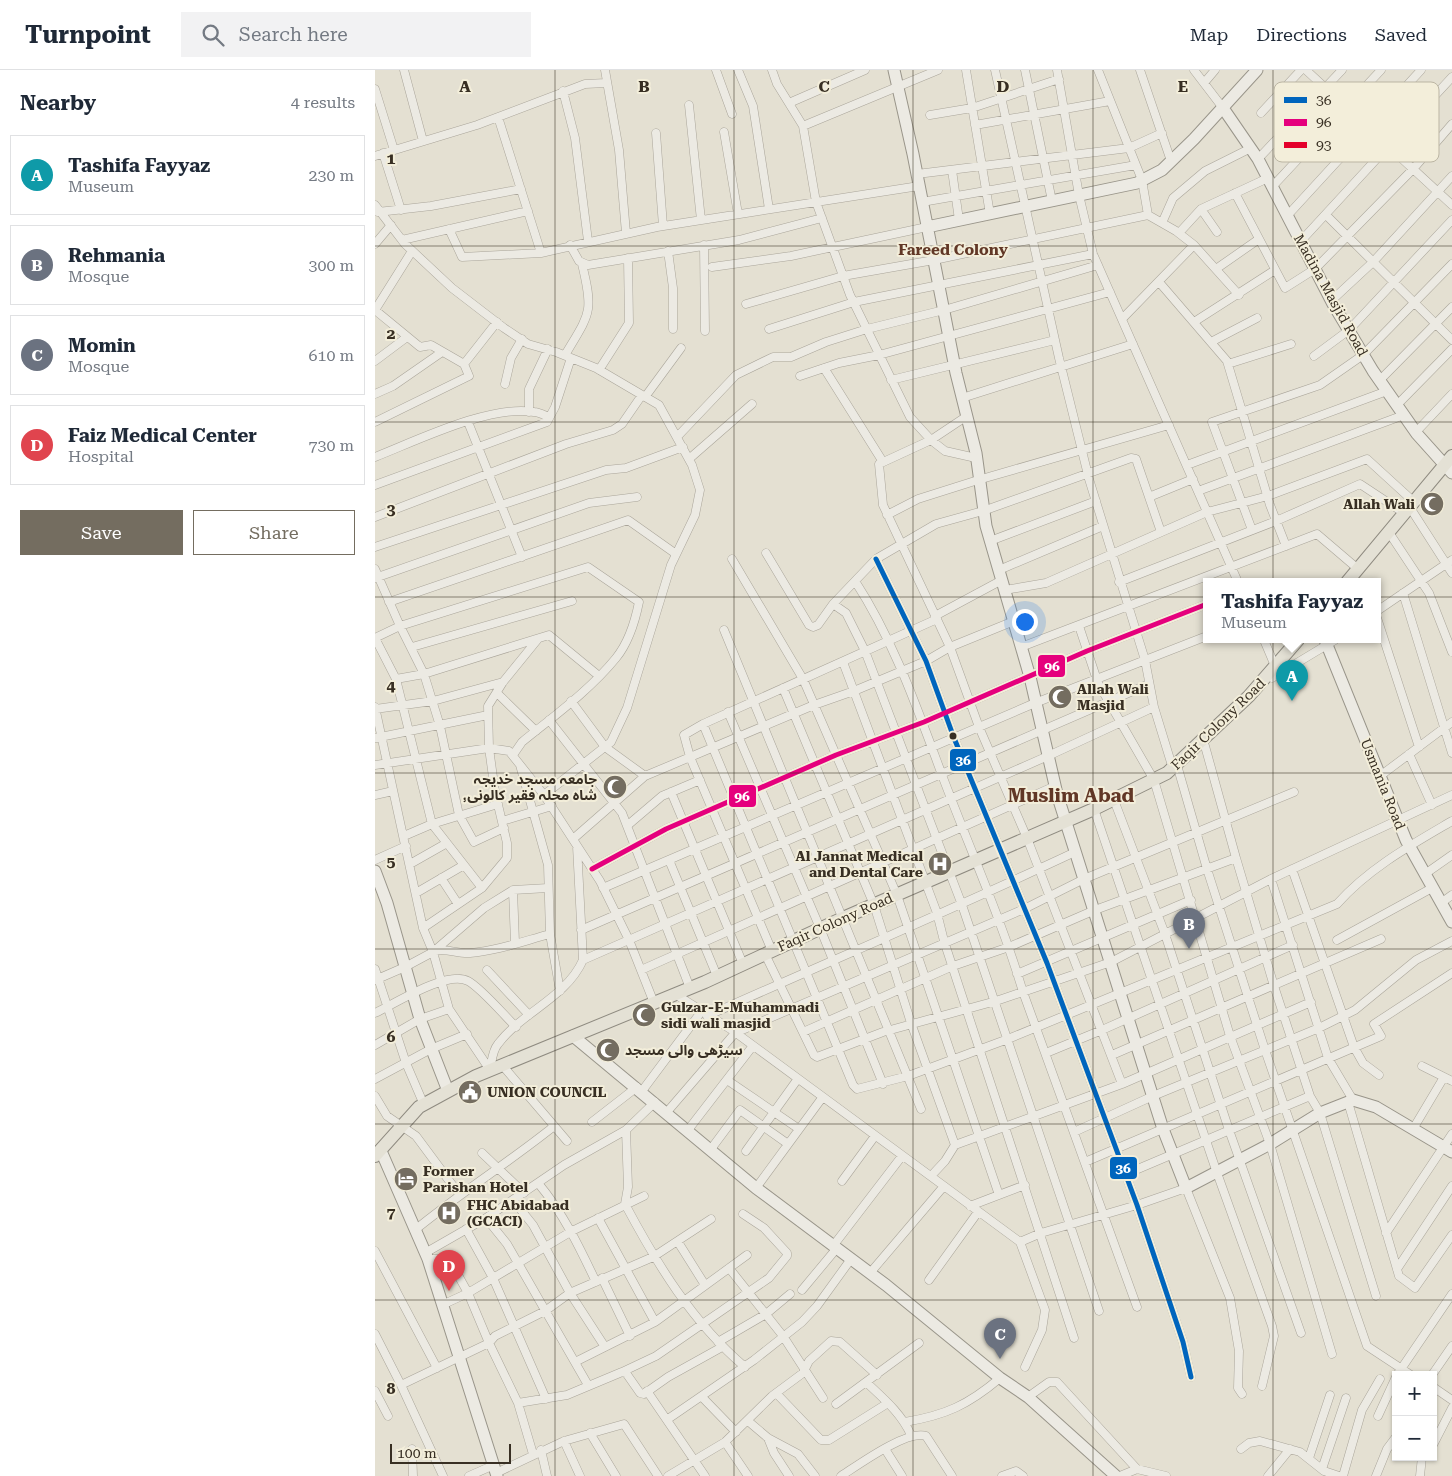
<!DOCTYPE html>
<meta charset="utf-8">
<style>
:root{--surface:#fff;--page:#f2f2f3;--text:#1f2937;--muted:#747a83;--line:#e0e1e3;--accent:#746d60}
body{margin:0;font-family:"Roboto Serif","Noto Sans Arabic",serif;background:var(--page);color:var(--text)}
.controls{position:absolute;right:15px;bottom:15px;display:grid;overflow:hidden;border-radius:0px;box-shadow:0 1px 4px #0004}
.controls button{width:45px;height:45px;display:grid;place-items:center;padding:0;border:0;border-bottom:1px solid var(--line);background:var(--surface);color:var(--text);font:25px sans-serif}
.scale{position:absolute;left:15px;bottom:12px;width:121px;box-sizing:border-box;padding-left:5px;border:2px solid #382f23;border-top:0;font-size:14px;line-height:18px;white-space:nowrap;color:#382f23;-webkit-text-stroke:4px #f3eeda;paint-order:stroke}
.you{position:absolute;left:649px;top:551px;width:18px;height:18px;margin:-12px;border:4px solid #fff;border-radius:50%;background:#1a73e8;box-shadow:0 0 0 8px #1a73e833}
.badge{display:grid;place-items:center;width:32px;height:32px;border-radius:50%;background:var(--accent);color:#fff;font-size:16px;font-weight:700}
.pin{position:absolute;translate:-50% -41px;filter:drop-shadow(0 1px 2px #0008)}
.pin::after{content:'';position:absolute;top:26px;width:18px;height:15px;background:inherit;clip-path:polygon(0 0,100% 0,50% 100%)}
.popup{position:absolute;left:828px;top:508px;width:178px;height:65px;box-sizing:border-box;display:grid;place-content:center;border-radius:0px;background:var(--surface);filter:drop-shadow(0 1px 4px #0005);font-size:16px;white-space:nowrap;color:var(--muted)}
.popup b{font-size:19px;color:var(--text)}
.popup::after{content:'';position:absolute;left:50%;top:100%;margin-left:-10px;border:10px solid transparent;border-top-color:var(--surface)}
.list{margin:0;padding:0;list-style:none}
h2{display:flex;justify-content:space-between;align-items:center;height:65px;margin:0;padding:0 20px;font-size:21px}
h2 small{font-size:16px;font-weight:400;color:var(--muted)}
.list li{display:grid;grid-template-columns:32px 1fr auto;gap:15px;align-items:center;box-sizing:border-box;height:80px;margin:0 10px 10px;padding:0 10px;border:1px solid var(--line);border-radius:0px}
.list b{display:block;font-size:19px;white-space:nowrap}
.list p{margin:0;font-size:16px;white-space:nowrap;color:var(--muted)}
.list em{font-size:16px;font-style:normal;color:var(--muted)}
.actions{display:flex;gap:10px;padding:15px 20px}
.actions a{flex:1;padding:11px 0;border:1px solid var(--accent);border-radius:0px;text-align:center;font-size:18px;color:var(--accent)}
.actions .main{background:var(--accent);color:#fff}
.icon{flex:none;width:28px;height:28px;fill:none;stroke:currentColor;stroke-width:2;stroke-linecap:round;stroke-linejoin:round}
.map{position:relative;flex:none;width:1077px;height:1406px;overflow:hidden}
header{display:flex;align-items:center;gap:30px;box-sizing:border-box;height:70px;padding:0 25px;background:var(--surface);border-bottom:1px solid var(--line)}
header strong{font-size:24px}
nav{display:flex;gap:28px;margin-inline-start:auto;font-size:18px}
.search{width:350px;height:45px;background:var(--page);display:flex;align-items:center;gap:12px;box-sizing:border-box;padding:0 18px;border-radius:0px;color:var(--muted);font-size:19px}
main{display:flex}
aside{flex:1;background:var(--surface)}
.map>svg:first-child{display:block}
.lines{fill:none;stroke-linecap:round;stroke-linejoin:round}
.street-casing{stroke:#aaa59a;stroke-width:9}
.secondary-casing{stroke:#99958a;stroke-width:13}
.primary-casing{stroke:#8f8b81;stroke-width:14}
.street{stroke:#eceae3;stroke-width:8}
.secondary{stroke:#eceae3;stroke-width:11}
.primary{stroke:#e4e1d5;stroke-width:12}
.bus-1-casing{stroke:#f3eeda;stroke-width:9}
.bus-2-casing{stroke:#f3eeda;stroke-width:9}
.bus-1{stroke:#0065bd;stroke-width:5}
.bus-2{stroke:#e5007d;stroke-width:5}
.grid{fill:none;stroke:#382f23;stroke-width:1;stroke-opacity:0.55}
.bus-dot{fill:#382f23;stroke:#f3eeda;stroke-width:2}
.labels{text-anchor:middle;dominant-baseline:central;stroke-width:4;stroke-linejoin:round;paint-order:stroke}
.street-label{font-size:14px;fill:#382f23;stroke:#f3eeda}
.poi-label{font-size:14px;font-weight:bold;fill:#382f23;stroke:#f3eeda;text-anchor:start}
.neighbourhood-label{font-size:15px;font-weight:bold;fill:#613726;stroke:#f3eeda}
.district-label{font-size:19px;font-weight:bold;fill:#613726;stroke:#f3eeda}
.key{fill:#f3eeda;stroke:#bbb5a3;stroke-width:1}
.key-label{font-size:14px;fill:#382f23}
.grid-label{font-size:16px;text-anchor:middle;font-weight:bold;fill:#382f23;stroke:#f3eeda;stroke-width:4;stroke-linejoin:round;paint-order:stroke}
.line-badge{stroke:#f3eeda;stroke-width:2}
.badge-label{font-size:14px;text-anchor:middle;font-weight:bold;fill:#fff}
</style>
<header>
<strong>Turnpoint</strong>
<div class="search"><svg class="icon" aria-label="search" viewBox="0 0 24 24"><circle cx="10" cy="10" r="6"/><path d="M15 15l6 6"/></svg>Search here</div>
<nav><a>Map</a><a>Directions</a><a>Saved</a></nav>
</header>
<main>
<aside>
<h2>Nearby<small>4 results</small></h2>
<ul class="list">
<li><span class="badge" style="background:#0f9aa8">A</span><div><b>Tashifa Fayyaz</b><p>Museum</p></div><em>230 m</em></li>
<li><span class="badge" style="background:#6b7280">B</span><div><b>Rehmania</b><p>Mosque</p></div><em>300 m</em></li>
<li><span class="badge" style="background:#6b7280">C</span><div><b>Momin</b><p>Mosque</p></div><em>610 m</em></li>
<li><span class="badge" style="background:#e0444e">D</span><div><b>Faiz Medical Center</b><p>Hospital</p></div><em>730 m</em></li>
</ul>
<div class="actions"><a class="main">Save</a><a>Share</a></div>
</aside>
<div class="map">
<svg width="1077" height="1406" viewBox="0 0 1077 1406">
<rect width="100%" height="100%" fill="#e4e0d2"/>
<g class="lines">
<g class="street-casing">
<path id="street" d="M29 0 48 71
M230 0 244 80 251 163
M341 0 357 44
M363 0 378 36 394 139
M397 0 402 14 428 56 441 132 475 225 535 347 556 370 570 381 601 388
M591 0 615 144
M620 0 684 288 714 409 770 590 779 637 798 699
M650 0 677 131
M682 0 704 125 718 184 863 512
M723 0 767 110 773 145
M765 0 796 91
M819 0 848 38
M931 0 1077 135
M829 13 840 0
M0 19 19 80
M188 21 200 68 213 171
M414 33 490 0
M314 35 326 150
M886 43 926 0
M555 45 597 38 684 9
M123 47 166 183
M600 55 735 31
M428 56 563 0
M349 62 363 144
M281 63 288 156
M8 83 26 140
M0 86 102 55 210 14 231 13
M883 89 967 0
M577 100 584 150
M542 104 754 78 787 63
M897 117 1006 0
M860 123 910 218 940 199 1039 98 1077 54
M547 132 761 95
M0 135 30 174 77 218 129 258 153 274 181 282 221 298 284 335 317 395 325 420 320 445 296 495 252 638 236 672 169 725
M826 139 842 162
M3 142 56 136 146 119
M951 145 1077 270
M912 146 1046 0
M787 153 798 128 830 101 876 78
M74 159 87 187 166 183 282 157 544 116
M804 163 826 139 893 108
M27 170 153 141
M925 172 1077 7
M0 174 16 155
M195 175 204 191 213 195 364 170 447 148
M329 175 330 261
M293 181 298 218V259
M337 197 416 186 552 157
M841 199 884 169
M784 212 852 291 895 435 911 476
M956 231 998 192 1077 106
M371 234 468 206 559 190 773 145 801 161 819 175 864 225
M0 240 45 277 56 275 89 294 94 306 0 352
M0 240 37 181
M747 249 819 175
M819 252 900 200
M394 259 479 232 718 184
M836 272 882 248
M190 285C215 243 219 243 207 194
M939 286 974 260 1077 150
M0 291 32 267
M89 294 122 252
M853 294 916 274
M449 298 508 392
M224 300 254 253 253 188
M425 306 464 293 504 285 735 222
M516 310 680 270
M1005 310 1077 237
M130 314 136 288 147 269
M0 324 18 316 67 282
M270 327 306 278
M587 328 758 274
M1022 335 1077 279
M154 342V319L173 279
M592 346 556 370 504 394 508 435 575 577 604 657 652 768 747 1014
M93 352 147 487
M1041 362 1077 324
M302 367 361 305 398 287H416L451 272 492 259 569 240 723 195
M0 387C41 371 116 334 159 342 164 342 169 345 173 347
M314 389 377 334
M812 395 1012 321
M0 415 172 352 180 337 196 288
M823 421 1029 345
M774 427 818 409
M1034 436 1077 503
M512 445 543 429 603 410 794 355
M0 447 191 374 238 360 247 354 267 325
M877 460 837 352 945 315 988 285 1077 194
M1013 461 1054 523 1077 582
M615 471 721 431
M0 477 231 400 251 398 308 377
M391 483 434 555 438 557 443 555 458 534 501 489 561 454 608 441 756 388 761 389 762 392 786 462
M357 489 428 609 522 825 624 1125
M501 489 551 591 579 668 672 893 762 1135 808 1272 816 1307
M0 499 25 556 49 604 65 656 84 745 99 772 129 758
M624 500 728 456
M0 508 214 433 262 427
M480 511C519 571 542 638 567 705 594 777 626 848 648 922L762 1237
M744 512 901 451 985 414 1029 443
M630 520 671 513 832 442 893 426 992 389 1038 431
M1028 523 1077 683
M14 532 253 450 301 484
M458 534 471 543 490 581 587 835 724 1241
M1002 541 1077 490
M560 546 627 510
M1002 548 1044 677
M704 556 723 613 779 710 855 966 895 1074 957 1284
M349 560 546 1039
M0 568 25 556 213 497 264 532C260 552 254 572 241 588 215 620 179 646 147 672L138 685
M0 568 21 609 57 754 107 818
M889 570 900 596
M37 577 197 531
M646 577 942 464 983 499
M468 592 562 843 569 871 699 1268
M897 608 960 570
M21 609 49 604 174 565 224 606
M408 618 499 835 536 953 580 1075
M122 623 161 661
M196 631 230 677 270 706
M0 637 48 858 58 882 74 939 115 1000
M0 639 58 631 128 612
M353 642 445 858 508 1014
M174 650 247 743 315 918
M328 654 478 1015 482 1019 533 1006 633 969 962 834C994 798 1036 775 1077 751
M0 668 113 645
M1034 684 1057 735
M0 695 114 678 134 681 169 725 225 811 254 870 279 933
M145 695 173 795 175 864 185 921
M802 695 832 799 890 980 992 1276 1036 1305
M1005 706 1077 652
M296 722 368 894
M0 725 18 721
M739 730 790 864 854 1060 926 1263
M719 739 841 1100 897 1256 899 1266 887 1316
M127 751 177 736
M253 755 287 726 325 710
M29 766 57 754 123 734
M198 769 270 706 439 635 479 621 551 591 575 577 639 551
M861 788 899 916 935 1026
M0 790 31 776
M294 790 342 906
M35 794 72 773
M217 799 291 759 461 685 549 652 712 581 832 534
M917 799 979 977 988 993 1004 1005
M1050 804 1077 785
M66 808 83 834
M896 809 953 988 978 1030
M228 818 660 633 832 566
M138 820 140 873
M41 823 89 795
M1066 833 1077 825
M48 858 107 818 132 788V773L120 722 114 678 113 636 128 612 163 569
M206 860 774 614
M962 870 1057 818
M60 881C71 878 83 884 95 883 122 881 149 871 175 864
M397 881 315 687 309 665 328 654 562 549
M390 884 439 985 442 987 508 962 621 931 736 892 896 809 1077 725
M208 890 673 686 779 637
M0 899 31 993 49 1035
M112 900 154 945
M266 900 680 716
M642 904 816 830
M0 910 30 897 58 882 109 838 138 820 173 818
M300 924 357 960 645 1172 666 1163 762 1135 811 1118 855 1228 864 1281 863 1318 867 1324
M0 943C21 933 72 900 93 911 106 918 129 945 141 957
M332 946C455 891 579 839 700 782
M428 962 578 896 634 877 720 840 861 788 830 676
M0 975 45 949 74 939
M671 983 727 960 918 875
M737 985 1006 869
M127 995 192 1071
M1047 996 1077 1011
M115 1000C117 991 117 981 123 974 147 942 191 928 208 890L202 776
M0 1009 56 979 92 964
M352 1010 424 1059
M267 1021 326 942
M0 1026 12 1046 41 1066 84 1124
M973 1032 1024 1206 1040 1218 1077 1165
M292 1042 360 963 649 839 709 809 919 722
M217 1052 262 1017
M1038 1059 1069 1007
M251 1060 253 1117 250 1134C282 1194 317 1252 370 1297
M313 1060 377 977
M699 1062 778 1026 944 958 980 940 1041 890 1077 871
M336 1079 365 1040 413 1074
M371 1081 422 1010
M107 1083 149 1123
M710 1092 1006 966 999 954 1077 903
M751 1104 935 1026 945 1043 1001 1226
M556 1106 570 1091 580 1075 747 1014 936 932
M467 1111 500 1066
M163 1113C188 1143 204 1176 221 1212
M381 1118 447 1028
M138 1130 158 1155 195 1223 230 1277
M595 1136 650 1115
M111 1148 132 1174 213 1315
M223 1148 280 1252
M91 1159 118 1208 171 1329
M40 1160C85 1123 133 1093 178 1057
M1011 1163 1077 1064
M303 1172 330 1215
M645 1172 670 1240 667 1260 650 1297
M458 1176 527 1086
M0 1181 62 1298
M50 1183 111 1148 189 1095 251 1060 280 1032
M53 1189H70L78 1196 93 1223 114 1273 143 1333 158 1384
M354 1198 408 1266 448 1328
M1022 1199 1077 1116
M495 1203 569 1116
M227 1208 255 1266
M554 1210 603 1142
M427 1220 462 1178
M67 1235 93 1223 197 1161 269 1126
M0 1264 26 1315 68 1406
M343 1272 391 1244 415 1224
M200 1292 280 1252 372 1185
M247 1302 281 1286 394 1208 412 1186V1183L389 1158 368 1144
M1022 1305 1077 1224
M1057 1305 1077 1276
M492 1313C509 1329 526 1343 536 1365
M26 1315 114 1273 120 1266 170 1241 195 1223 278 1187 336 1149
M1058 1317 1077 1330
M0 1321 13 1346
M272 1321 330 1406
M401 1323 446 1370H454L513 1333
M327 1327 361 1362
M653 1327 674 1312H682L762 1399
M143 1333 192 1325 247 1302 251 1303 265 1323 269 1324 293 1307 347 1277
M461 1334 544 1273
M1003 1346 1021 1307
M293 1349 379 1290 427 1252 442 1236 476 1189
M373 1351 393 1368 423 1384 440 1406
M530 1352C571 1345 593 1335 625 1308
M215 1363 241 1406
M393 1368 399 1383 414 1406
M189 1371 205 1406
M350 1372 373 1406
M1058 1375 1077 1338
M37 1379 38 1406
M510 1379 527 1406
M866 1379 874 1373 885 1371 925 1382 949 1401 964 1406
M166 1380 172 1406
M934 1388 955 1325
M947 1399 971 1328
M121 1403 189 1371 249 1354 283 1406
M94 1406 119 1395
M293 1406 350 1372 397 1326 428 1303 434 1291 456 1271 465 1272 502 1305
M466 1406C483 1395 533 1359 551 1366L577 1406
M627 1406 641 1401 648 1406
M745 1406 762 1399 791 1406
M893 1406 915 1379
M968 1406 987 1340 1005 1309
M1001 1406 1012 1379 1021 1367
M1045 1406 1047 1387"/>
</g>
<g class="secondary-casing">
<path id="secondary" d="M519 0 538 84 581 303 601 383 611 456 655 607 682 724 788 1059 811 1118 895 1074 945 1043 978 1030 1001 1037 1077 1082
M848 38 883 89 958 234 998 301 1042 364 1077 403
M552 157 762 113 787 100 819 69 882 0
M950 570 1031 770 1077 852
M0 801 12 833 45 949 73 1021
M198 966 381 1118 511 1215 625 1308 653 1327 741 1406
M6 1081 53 1189 122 1406"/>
</g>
<g class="primary-casing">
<path id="primary" d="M972 512 1077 386
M0 1086 44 1037 101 1006 330 912 468 848 719 739 792 703 874 626 923 570"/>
</g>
<use href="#street" class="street"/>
<use href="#secondary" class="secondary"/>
<use href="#primary" class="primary"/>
<g class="bus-1-casing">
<path id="bus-1" d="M501 489 551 591 579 668 672 893 762 1135 808 1272 816 1307"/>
</g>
<g class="bus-2-casing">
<path id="bus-2" d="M217 799 291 759 461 685 549 652 712 581 832 534"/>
</g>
<use href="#bus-1" class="bus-1"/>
<use href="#bus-2" class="bus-2"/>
</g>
<path class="grid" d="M180 0V1406M359 0V1406M538 0V1406M718 0V1406M898 0V1406M0 176H1077M0 352H1077M0 527H1077M0 703H1077M0 879H1077M0 1054H1077M0 1230H1077"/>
<defs>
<g id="mosque-disc" transform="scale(1.25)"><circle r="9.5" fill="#746d60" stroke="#f3eeda"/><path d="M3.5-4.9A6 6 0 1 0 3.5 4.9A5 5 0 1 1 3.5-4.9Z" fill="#fff"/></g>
<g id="hospital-disc" transform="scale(1.25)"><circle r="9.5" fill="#746d60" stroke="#f3eeda"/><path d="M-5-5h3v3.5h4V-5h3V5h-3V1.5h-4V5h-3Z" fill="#fff"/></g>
<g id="civic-disc" transform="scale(1.25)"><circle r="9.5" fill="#746d60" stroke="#f3eeda"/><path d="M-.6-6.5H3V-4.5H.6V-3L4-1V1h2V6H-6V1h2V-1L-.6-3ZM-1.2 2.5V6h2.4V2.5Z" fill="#fff"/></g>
<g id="hotel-disc" transform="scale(1.25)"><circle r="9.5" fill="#746d60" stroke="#f3eeda"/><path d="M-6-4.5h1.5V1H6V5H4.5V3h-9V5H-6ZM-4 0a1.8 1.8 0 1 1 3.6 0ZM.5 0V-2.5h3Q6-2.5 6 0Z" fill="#fff"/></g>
</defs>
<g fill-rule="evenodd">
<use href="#mosque-disc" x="1057" y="434"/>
<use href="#mosque-disc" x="685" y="627"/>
<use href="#mosque-disc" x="240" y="717"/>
<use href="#hospital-disc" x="565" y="794"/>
<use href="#mosque-disc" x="269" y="945"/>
<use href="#mosque-disc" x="233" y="980"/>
<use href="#civic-disc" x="95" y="1022"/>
<use href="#hotel-disc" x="31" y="1109"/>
<use href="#hospital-disc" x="74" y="1143"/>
</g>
<circle class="bus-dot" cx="578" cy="666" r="4.5"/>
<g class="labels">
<g class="street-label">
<text transform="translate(956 225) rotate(61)">Madina Masjid Road</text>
<text transform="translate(843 654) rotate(-44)">Faqir Colony Road</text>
<text transform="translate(1008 714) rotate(68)">Usmania Road</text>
<text transform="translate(460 852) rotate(-24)">Faqir Colony Road</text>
</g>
<g class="poi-label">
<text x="1040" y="434" text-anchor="end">Allah Wali</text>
<text x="702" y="619">Allah Wali<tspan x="702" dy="16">Masjid</tspan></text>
<text x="222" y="709" text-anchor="end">جامعہ مسجد خدیجہ<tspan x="222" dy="16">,شاہ محلہ فقیر کالونی</tspan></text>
<text x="548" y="786" text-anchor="end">Al Jannat Medical<tspan x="548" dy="16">and Dental Care</tspan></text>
<text x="286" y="937">Gulzar-E-Muhammadi<tspan x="286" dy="16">sidi wali masjid</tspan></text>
<text x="250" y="980">سیڑھی والی مسجد</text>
<text x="112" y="1022">UNION COUNCIL</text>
<text x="48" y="1101">Former<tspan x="48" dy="16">Parishan Hotel</tspan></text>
<text x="92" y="1135">FHC Abidabad<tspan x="92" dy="16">(GCACI)</tspan></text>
</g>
<g class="neighbourhood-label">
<text x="578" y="180">Fareed Colony</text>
</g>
<g class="district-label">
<text x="696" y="725">Muslim Abad</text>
</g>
</g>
<rect x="899" y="12" width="165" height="80" rx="8" class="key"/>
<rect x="909" y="27" width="23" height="6" fill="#0065bd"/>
<rect x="909" y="49" width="23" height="7" fill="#e5007d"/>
<rect x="909" y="72" width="23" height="6" fill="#e4002b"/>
<g class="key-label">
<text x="941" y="35">36</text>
<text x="941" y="57">96</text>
<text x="941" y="80">93</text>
</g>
<g class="grid-label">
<text x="90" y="22">A</text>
<text x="269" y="22">B</text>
<text x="449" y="22">C</text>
<text x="628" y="22">D</text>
<text x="808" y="22">E</text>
<text x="16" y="94">1</text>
<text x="16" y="269">2</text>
<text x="16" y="445">3</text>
<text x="16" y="621">4</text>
<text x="16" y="797">5</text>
<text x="16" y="972">6</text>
<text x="16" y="1148">7</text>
<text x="16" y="1324">8</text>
</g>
<g class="line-badge">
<rect x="662" y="584" width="29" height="24" rx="5" fill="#e5007d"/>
<rect x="574" y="678" width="28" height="24" rx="5" fill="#0065bd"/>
<rect x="353" y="714" width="29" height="24" rx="5" fill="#e5007d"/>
<rect x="734" y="1086" width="29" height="24" rx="5" fill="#0065bd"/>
</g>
<g class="badge-label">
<text x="677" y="601">96</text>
<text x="588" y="695">36</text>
<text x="367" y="731">96</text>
<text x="748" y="1103">36</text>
</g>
</svg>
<div class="controls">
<button>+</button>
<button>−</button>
</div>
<div class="scale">100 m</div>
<div class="you"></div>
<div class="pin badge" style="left:917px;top:631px;background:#0f9aa8">A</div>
<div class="popup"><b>Tashifa Fayyaz</b>Museum</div>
<div class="pin badge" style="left:814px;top:879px;background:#6b7280">B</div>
<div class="pin badge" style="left:625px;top:1289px;background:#6b7280">C</div>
<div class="pin badge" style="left:74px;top:1221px;background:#e0444e">D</div>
</div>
</main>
